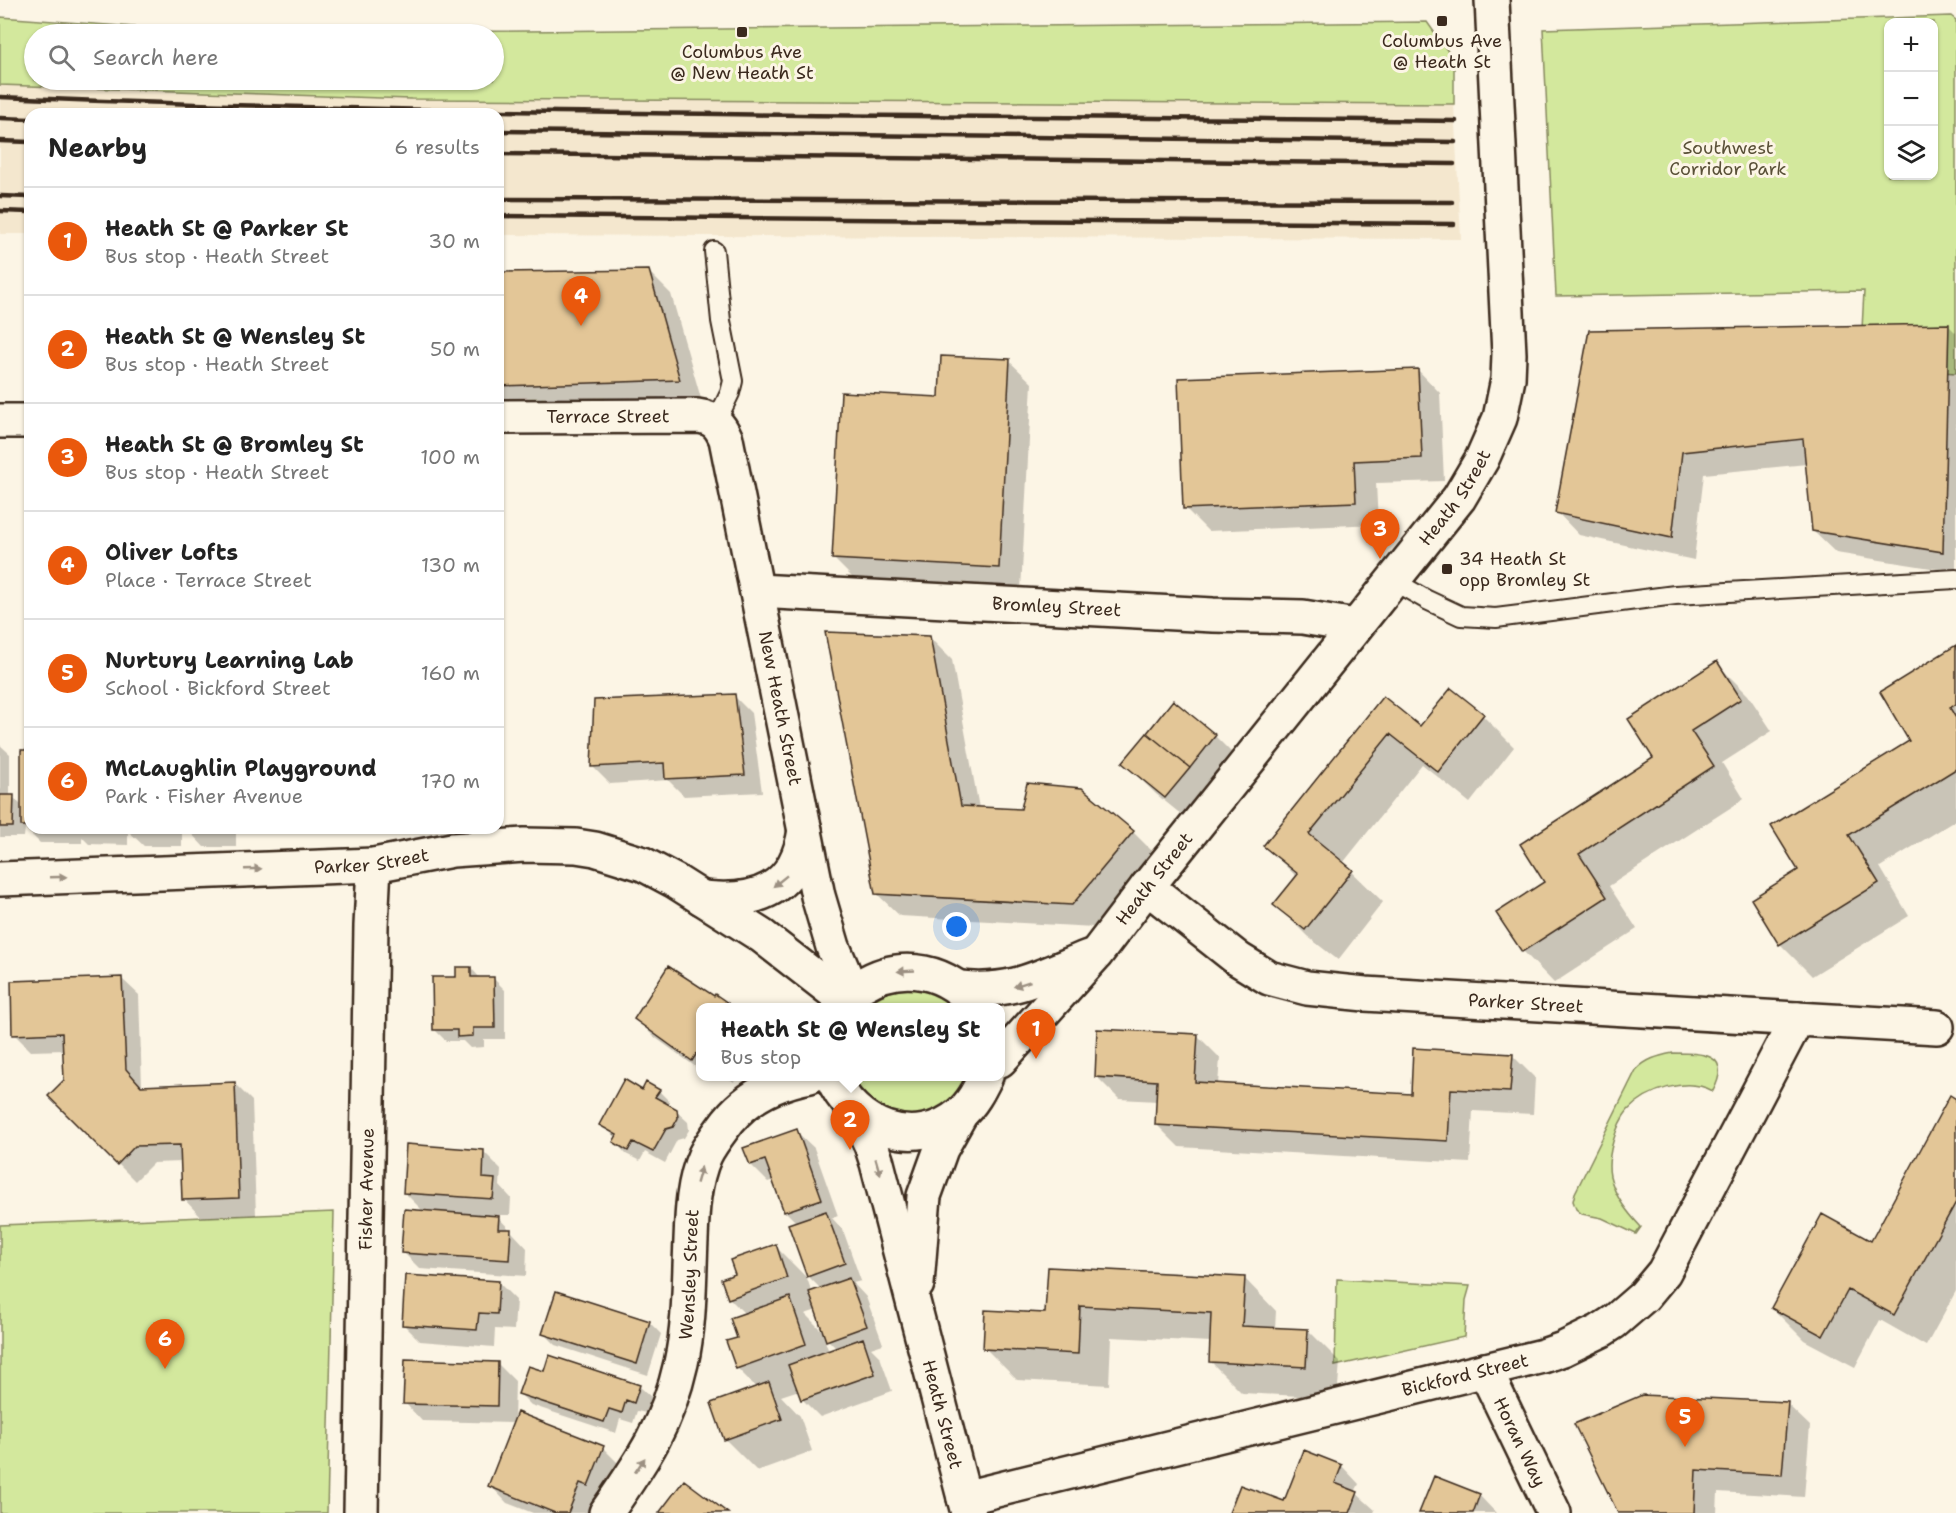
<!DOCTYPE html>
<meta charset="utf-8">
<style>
:root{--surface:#fff;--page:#f2f2f2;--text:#222;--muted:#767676;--line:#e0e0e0;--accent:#ea580c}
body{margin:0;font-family:"Shantell Sans",sans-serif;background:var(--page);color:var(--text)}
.controls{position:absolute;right:18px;top:18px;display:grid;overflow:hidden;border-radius:12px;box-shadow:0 2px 4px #0004}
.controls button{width:54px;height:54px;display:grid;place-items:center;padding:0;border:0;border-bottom:2px solid var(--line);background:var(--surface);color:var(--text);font:30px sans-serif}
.you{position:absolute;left:957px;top:927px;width:21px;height:21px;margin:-15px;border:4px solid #fff;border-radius:50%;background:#1a73e8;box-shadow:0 0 0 9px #1a73e833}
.badge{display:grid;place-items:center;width:39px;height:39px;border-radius:50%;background:var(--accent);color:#fff;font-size:20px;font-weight:700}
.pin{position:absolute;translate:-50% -50px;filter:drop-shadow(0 2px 3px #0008)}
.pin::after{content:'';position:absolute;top:32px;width:21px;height:18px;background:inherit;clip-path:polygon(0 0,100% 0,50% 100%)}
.popup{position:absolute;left:696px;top:1003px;width:309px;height:78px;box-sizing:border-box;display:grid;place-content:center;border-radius:12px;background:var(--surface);filter:drop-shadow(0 2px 4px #0005);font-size:20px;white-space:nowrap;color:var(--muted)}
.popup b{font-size:22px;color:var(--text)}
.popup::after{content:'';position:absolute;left:50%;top:100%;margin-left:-12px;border:12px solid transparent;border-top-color:var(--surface)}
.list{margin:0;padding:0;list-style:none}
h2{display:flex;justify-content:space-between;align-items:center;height:78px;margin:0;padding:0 24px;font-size:26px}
h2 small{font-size:20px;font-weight:400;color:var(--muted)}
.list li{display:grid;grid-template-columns:39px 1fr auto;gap:18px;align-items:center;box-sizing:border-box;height:108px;padding:0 24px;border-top:2px solid var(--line)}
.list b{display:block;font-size:22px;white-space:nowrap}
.list p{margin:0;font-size:20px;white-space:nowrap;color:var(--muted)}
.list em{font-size:20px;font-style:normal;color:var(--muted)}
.icon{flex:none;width:33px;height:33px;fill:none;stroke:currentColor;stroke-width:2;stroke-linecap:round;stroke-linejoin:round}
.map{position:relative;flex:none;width:1956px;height:1513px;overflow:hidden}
.search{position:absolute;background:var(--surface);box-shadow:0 2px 4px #0004;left:24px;top:24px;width:480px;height:66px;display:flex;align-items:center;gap:15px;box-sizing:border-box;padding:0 21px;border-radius:33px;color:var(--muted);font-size:22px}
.panel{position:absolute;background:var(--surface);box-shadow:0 2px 4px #0004;left:24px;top:108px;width:480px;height:726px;border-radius:18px}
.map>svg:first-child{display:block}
.built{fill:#f4e7ce}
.green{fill:#d3e89d;stroke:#87895e;stroke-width:1.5;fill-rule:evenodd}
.shadow{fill:#0003;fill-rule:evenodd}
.building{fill:#e3c697;stroke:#3b2a1e;stroke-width:1.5}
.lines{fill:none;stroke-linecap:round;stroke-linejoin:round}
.service-casing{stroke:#3b2a1e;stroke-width:22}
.minor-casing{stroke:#3b2a1e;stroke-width:38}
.tertiary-casing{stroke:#3b2a1e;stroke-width:38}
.secondary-casing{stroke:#3b2a1e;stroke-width:38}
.service{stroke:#fcf5e5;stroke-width:18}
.minor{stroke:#fcf5e5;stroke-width:33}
.tertiary{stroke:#fcf5e5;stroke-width:33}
.secondary{stroke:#fcf5e5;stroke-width:33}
.rail{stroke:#3b2a1e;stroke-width:4.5}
.oneway{fill:#9c9082}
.poi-dot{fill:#3b2a1e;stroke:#fcf5e5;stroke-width:2}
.labels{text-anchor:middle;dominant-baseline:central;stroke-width:6;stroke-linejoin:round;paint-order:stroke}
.poi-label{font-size:18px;fill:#3b2a1e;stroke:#fcf5e5}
.park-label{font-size:18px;fill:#595037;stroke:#fcf5e5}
.street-label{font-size:18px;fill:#3b2a1e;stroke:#fcf5e5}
</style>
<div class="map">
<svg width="1956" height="1513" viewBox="0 0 1956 1513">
<rect width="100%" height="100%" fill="#fcf5e5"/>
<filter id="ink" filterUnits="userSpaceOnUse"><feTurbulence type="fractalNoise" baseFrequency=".0167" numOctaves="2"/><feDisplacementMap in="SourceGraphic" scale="12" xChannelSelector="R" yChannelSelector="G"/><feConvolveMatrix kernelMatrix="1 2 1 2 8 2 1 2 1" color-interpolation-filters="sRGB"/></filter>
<g filter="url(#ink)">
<path class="built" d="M0 85 411 99 1454 104 1461 239 498 235V114H30V234H0Z"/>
<path class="green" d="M1951 16 1956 20V373L1860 367 1864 291 1556 296 1543 29ZM1888 22H1934V176H1888Z
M0 17 228 34 1427 22 1454 60V104L411 99 0 85ZM34 34H494V80H34Z
M916 987 938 993 959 1008H865C880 993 895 989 916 987Z
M1673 1053C1702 1053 1733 1053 1713 1091 1687 1077 1648 1089 1628 1110 1616 1124 1606 1158 1610 1176 1615 1197 1627 1212 1641 1227L1636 1234 1602 1218 1582 1214 1576 1209 1573 1201 1575 1193 1636 1070C1646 1059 1658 1056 1673 1053Z
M848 1077H975L971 1087 917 1122 875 1112Z
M334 1212 327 1513H0V1225Z
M1337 1279 1470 1286 1466 1300 1464 1337 1335 1366Z"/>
<path class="shadow" d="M648 271 671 294 702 402 498 409V274Z
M1948 325 1956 333V572L1836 553 1813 531 1807 464 1704 474 1694 560 1579 535 1557 512 1591 331Z
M1009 361 1032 383 1021 590 856 581 833 558Z
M1418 370 1440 393 1444 481 1376 483 1378 524 1208 531 1185 508Z
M929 637 952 660 979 808 1133 832 1155 854 1094 927 900 916 877 894Z
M1956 646V820L1880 867 1909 916 1812 976 1780 944 1753 900 1800 870 1911 741Z
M1716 663 1748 695 1772 731 1722 763 1744 799 1609 886 1637 929 1554 983 1523 951 1546 882 1655 758Z
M1451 690 1483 716 1514 747 1470 803 1422 764 1343 863 1383 902 1338 960 1307 936 1275 904 1297 877 1265 846 1383 698 1420 728Z
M734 696 751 713 762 792 684 796 668 780 610 784 592 766Z
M1174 702 1215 736 1238 759 1198 828 1156 794 1124 763Z
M0 745 10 754V797H13L22 806 30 752V828H182V846H144L128 831V845L89 844 82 837V843H40L25 828 24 837H0Z
M186 828H236V847H204Z
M471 968 481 979 493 978 505 990V1039H484V1047L470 1048 463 1041H446L434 1029Z
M121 978 139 995 142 1087 234 1083 252 1101 256 1215 201 1217 184 1199 182 1162 153 1163 135 1181 50 1096 66 1080 65 1050 31 1051 14 1034Z
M714 998 731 1008H700V1070L653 1036 636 1018Z
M1197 1035 1220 1058 1218 1085 1413 1096 1512 1055 1535 1078 1533 1114 1473 1111 1470 1163 1179 1147 1157 1125 1158 1101 1119 1099 1096 1076Z
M725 1076H737L734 1082Z
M659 1091 670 1102 668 1106 676 1111 688 1122 689 1130 684 1138 677 1140 665 1163 645 1152 640 1161 626 1154 615 1142 617 1138 601 1124 643 1092Z
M1956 1100V1291L1926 1346 1880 1320 1855 1367 1804 1340 1772 1308 1871 1243Z
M796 1131 814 1148 838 1216 832 1218 843 1230 861 1281 853 1283 866 1297 883 1344 871 1348 880 1357 892 1391 820 1417 802 1399 799 1390 781 1396 800 1416 812 1451 757 1471 725 1439 757 1388 737 1368 739 1339 745 1314 729 1298 737 1275 775 1246 807 1278 812 1293 821 1289 808 1276 797 1223 785 1211 774 1180 768 1182 751 1165ZM817 1310 826 1335 805 1314ZM823 1335 837 1349 829 1352Z
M484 1152 501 1169 500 1186 511 1198 510 1215H496L527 1248 526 1276 420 1269 403 1252 424 1212 404 1192Z
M1049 1268 1245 1279 1276 1311 1275 1329 1308 1330 1340 1362 1337 1398 1242 1393 1210 1361 1211 1342 1111 1337 1109 1385 1017 1380 985 1348 1047 1315Z
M499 1283 516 1300 514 1330 495 1329 494 1347 420 1341 403 1324Z
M649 1322 661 1334 648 1375 555 1345 544 1334Z
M498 1364 515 1381 514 1423 422 1421 405 1403Z
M545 1373 639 1386 651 1397 646 1413 637 1411 633 1423 620 1419 616 1433 531 1405 520 1394Z
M1787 1404 1810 1426 1804 1497 1718 1492 1717 1513H1619Z
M603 1448 620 1465 592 1513H533L507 1503 490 1485Z
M1305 1452 1342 1466 1359 1484 1355 1492 1375 1510 1374 1513H1231L1285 1503Z
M1479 1495 1496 1513H1421Z"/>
<path class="building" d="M649 270 680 380 498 386V272Z
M1949 324 1943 552 1812 531 1803 439 1682 452 1672 538 1555 513 1589 330Z
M941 356 1010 359 999 568 832 559 841 392 939 397Z
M1418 369 1422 458 1354 461 1356 502 1183 509 1178 378Z
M825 632 930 636 961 806 1021 809 1027 783 1082 788 1134 831 1072 905 875 894Z
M1956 645V704L1950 708 1956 718V769L1849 835 1879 883 1779 945 1751 899 1798 870 1771 826 1909 741 1880 692Z
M1717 661 1741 699 1691 731 1714 766 1579 854 1607 897 1522 952 1496 913 1544 882 1520 844 1653 758 1628 719Z
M1451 688 1484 714 1438 772 1390 734 1309 834 1353 870 1305 930 1273 905 1298 874 1263 846 1383 696 1420 726Z
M735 694 745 775 665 779 664 763 591 767 594 700Z
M1173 700 1216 735 1190 768 1147 733Z
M1147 733 1190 768 1165 798 1122 763Z
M21 750H30V826H21Z
M0 795H14L13 827H0Z
M125 828H165V830H125Z
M185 828H219V830H185Z
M668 966 714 996 715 994 728 1003 725 1008H700V1055L697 1053 692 1061 634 1019Z
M456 967H471V977H494L495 1028H473V1036L457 1037V1030H433L432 977H456Z
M122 977 126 1069 141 1086 235 1082 239 1198 182 1200 180 1145 135 1146 117 1165 48 1096 64 1080 62 1033 12 1035 11 981Z
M1097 1029 1198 1034 1195 1082 1411 1094 1413 1048 1513 1054 1510 1092 1451 1089 1448 1141 1155 1125 1157 1081 1095 1077Z
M624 1079 642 1090 646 1082 660 1090 655 1097 677 1109 678 1118 673 1127 666 1129 653 1152 633 1142 628 1151 613 1142 617 1135 599 1125Z
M1950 1095 1956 1099V1202L1894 1315 1848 1290 1823 1336 1771 1308 1822 1214 1871 1241Z
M797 1129 822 1199 784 1212 765 1160 750 1165 743 1148Z
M406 1144 484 1150 483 1178 495 1179 493 1199 403 1193Z
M404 1209 499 1216 498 1229H511L509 1260 401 1253Z
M826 1211 845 1263 807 1277 788 1224Z
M776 1244 787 1278 728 1299 721 1279 735 1274 730 1260Z
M1048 1267 1245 1277 1242 1326 1308 1329 1306 1367 1209 1362 1211 1313 1080 1306 1078 1354 983 1349 985 1310 1045 1313Z
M405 1275 499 1281 497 1314 479 1313 477 1330 402 1325Z
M849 1278 867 1326 826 1341 809 1292Z
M556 1291 650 1321 637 1364 542 1334Z
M790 1297 806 1344 736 1369 726 1341 737 1338 730 1318Z
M863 1338 875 1374 801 1400 788 1365Z
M549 1355 640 1385 634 1403 626 1400 622 1413 609 1409 604 1422 518 1394 528 1366 544 1371Z
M405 1359 498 1362 497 1406 403 1404Z
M769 1382 782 1419 724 1440 711 1403Z
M1642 1395 1788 1402 1782 1475 1696 1470 1694 1513H1618L1574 1424Z
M517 1412 604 1446 588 1486 580 1483 568 1513H555L488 1486Z
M1304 1450 1342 1465 1335 1483 1358 1492 1350 1513H1229L1240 1485 1284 1501Z
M1434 1476 1480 1494 1473 1513H1419Z
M684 1480 728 1513H659Z"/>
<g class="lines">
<g class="service-casing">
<path id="service" d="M714 251 721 321 733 381 730 393 716 422
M1392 580 1427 600 1461 616 1496 618 1675 595 1956 579"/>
</g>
<g class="minor-casing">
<g id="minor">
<path id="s1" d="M498 417 698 416C714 418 720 425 726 439L818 896 833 947 852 992"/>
<path d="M0 421H30"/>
<path id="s2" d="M757 591 1213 615 1303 617 1355 626"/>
<path id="s3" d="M1147 887 1238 959 1269 978 1307 988 1365 994 1937 1027"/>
<path id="s4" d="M1485 1370 1554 1513"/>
<path id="s5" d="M964 1498 1543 1356 1563 1349 1600 1331 1614 1322 1644 1296 1664 1272 1797 1019"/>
<path id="s6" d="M361 1513 371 926 374 865"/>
<path id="s7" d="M606 1513C642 1461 667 1426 681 1363 690 1323 689 1281 691 1240 692 1212 693 1182 705 1155 711 1143 720 1132 728 1121 749 1095 777 1082 810 1076"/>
</g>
</g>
<g class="tertiary-casing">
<g id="tertiary">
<path id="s8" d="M0 879 374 865 452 850 524 845 576 846 595 849 643 864 675 881 762 936 843 999"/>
<path d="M702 898C757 904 796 890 805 830"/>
</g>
</g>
<g class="secondary-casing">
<g id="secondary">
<path d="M960 988C1013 994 1041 976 1088 957"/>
<path d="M839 1008C844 996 852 992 862 985 902 960 949 970 977 1008"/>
<path id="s9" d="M1000 1060 1096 954 1147 887 1459 498 1482 459 1500 418 1508 379 1509 354 1492 0"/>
<path d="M832 1076C852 1127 915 1152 960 1114 972 1104 979 1090 986 1076"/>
<path id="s10" d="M856 1113 871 1145 877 1163 968 1513"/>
<path d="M917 1284 924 1196 941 1149 960 1115"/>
</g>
</g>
<use href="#service" class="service"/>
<use href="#minor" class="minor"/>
<use href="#tertiary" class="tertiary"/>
<use href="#secondary" class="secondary"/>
<path class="rail" d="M0 97C485 117 971 115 1456 121
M0 118 30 119
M498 131 1455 142
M0 141 30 142
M498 154 1454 164
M0 196 30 197
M498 199 1452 202
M0 211 30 212
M498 216 1454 224"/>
</g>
<defs><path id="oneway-solid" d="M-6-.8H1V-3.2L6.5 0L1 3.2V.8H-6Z" transform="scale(1.5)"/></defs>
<g class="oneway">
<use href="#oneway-solid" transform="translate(253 869) rotate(-2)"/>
<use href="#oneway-solid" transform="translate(58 877) rotate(-2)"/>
<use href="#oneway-solid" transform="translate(780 881) rotate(141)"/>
<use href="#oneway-solid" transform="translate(906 971) rotate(177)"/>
<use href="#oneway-solid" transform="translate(1022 984) rotate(162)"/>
<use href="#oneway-solid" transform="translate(878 1167) rotate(74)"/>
<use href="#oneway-solid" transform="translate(699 1175) rotate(-74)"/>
<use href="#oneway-solid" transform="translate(640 1465) rotate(-56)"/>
</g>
</g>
<g class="poi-dot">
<rect x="1436" y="15" width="12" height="12" rx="3"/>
<rect x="736" y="26" width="12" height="12" rx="3"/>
<rect x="1441" y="563" width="12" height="12" rx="3"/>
</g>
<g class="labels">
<g class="poi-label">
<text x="1442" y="41">Columbus Ave<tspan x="1442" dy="21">@ Heath St</tspan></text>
<text x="742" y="52">Columbus Ave<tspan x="742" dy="21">@ New Heath St</tspan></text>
<text x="1459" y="559" text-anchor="start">34 Heath St<tspan x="1459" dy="21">opp Bromley St</tspan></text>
</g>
<g class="park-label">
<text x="1728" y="148">Southwest<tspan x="1728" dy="21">Corridor Park</tspan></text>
</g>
<g class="street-label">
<text stroke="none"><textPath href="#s1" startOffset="110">Terrace Street</textPath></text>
<text stroke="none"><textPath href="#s9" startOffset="724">Heath Street</textPath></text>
<text stroke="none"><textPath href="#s2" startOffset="300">Bromley Street</textPath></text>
<text stroke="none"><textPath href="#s1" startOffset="513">New Heath Street</textPath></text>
<text stroke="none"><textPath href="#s8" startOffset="372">Parker Street</textPath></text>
<text stroke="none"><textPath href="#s9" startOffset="238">Heath Street</textPath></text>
<text stroke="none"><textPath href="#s3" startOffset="411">Parker Street</textPath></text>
<text stroke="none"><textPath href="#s6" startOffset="324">Fisher Avenue</textPath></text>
<text stroke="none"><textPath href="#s7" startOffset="258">Wensley Street</textPath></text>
<text stroke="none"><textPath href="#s5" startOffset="516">Bickford Street</textPath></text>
<text stroke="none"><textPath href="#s10" startOffset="314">Heath Street</textPath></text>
<text stroke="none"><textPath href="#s4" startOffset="80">Horan Way</textPath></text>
</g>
</g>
</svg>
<div class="controls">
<button>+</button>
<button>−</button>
<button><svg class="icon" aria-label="layers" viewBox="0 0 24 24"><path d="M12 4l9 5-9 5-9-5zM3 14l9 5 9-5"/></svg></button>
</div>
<div class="you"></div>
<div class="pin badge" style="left:1036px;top:1059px">1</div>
<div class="pin badge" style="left:850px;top:1150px">2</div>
<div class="popup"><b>Heath St @ Wensley St</b>Bus stop</div>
<div class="pin badge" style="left:1380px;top:559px">3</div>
<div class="pin badge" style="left:581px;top:326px">4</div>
<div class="pin badge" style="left:1685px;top:1447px">5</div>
<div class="pin badge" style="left:165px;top:1369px">6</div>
<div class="search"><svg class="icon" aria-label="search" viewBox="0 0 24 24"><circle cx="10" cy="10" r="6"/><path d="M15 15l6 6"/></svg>Search here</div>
<section class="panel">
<h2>Nearby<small>6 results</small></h2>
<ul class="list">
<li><span class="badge">1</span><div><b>Heath St @ Parker St</b><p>Bus stop · Heath Street</p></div><em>30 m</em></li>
<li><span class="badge">2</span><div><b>Heath St @ Wensley St</b><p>Bus stop · Heath Street</p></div><em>50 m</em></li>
<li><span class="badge">3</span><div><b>Heath St @ Bromley St</b><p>Bus stop · Heath Street</p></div><em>100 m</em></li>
<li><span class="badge">4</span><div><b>Oliver Lofts</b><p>Place · Terrace Street</p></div><em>130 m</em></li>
<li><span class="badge">5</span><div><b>Nurtury Learning Lab</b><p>School · Bickford Street</p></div><em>160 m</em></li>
<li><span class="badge">6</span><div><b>McLaughlin Playground</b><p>Park · Fisher Avenue</p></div><em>170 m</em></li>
</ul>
</section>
</div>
